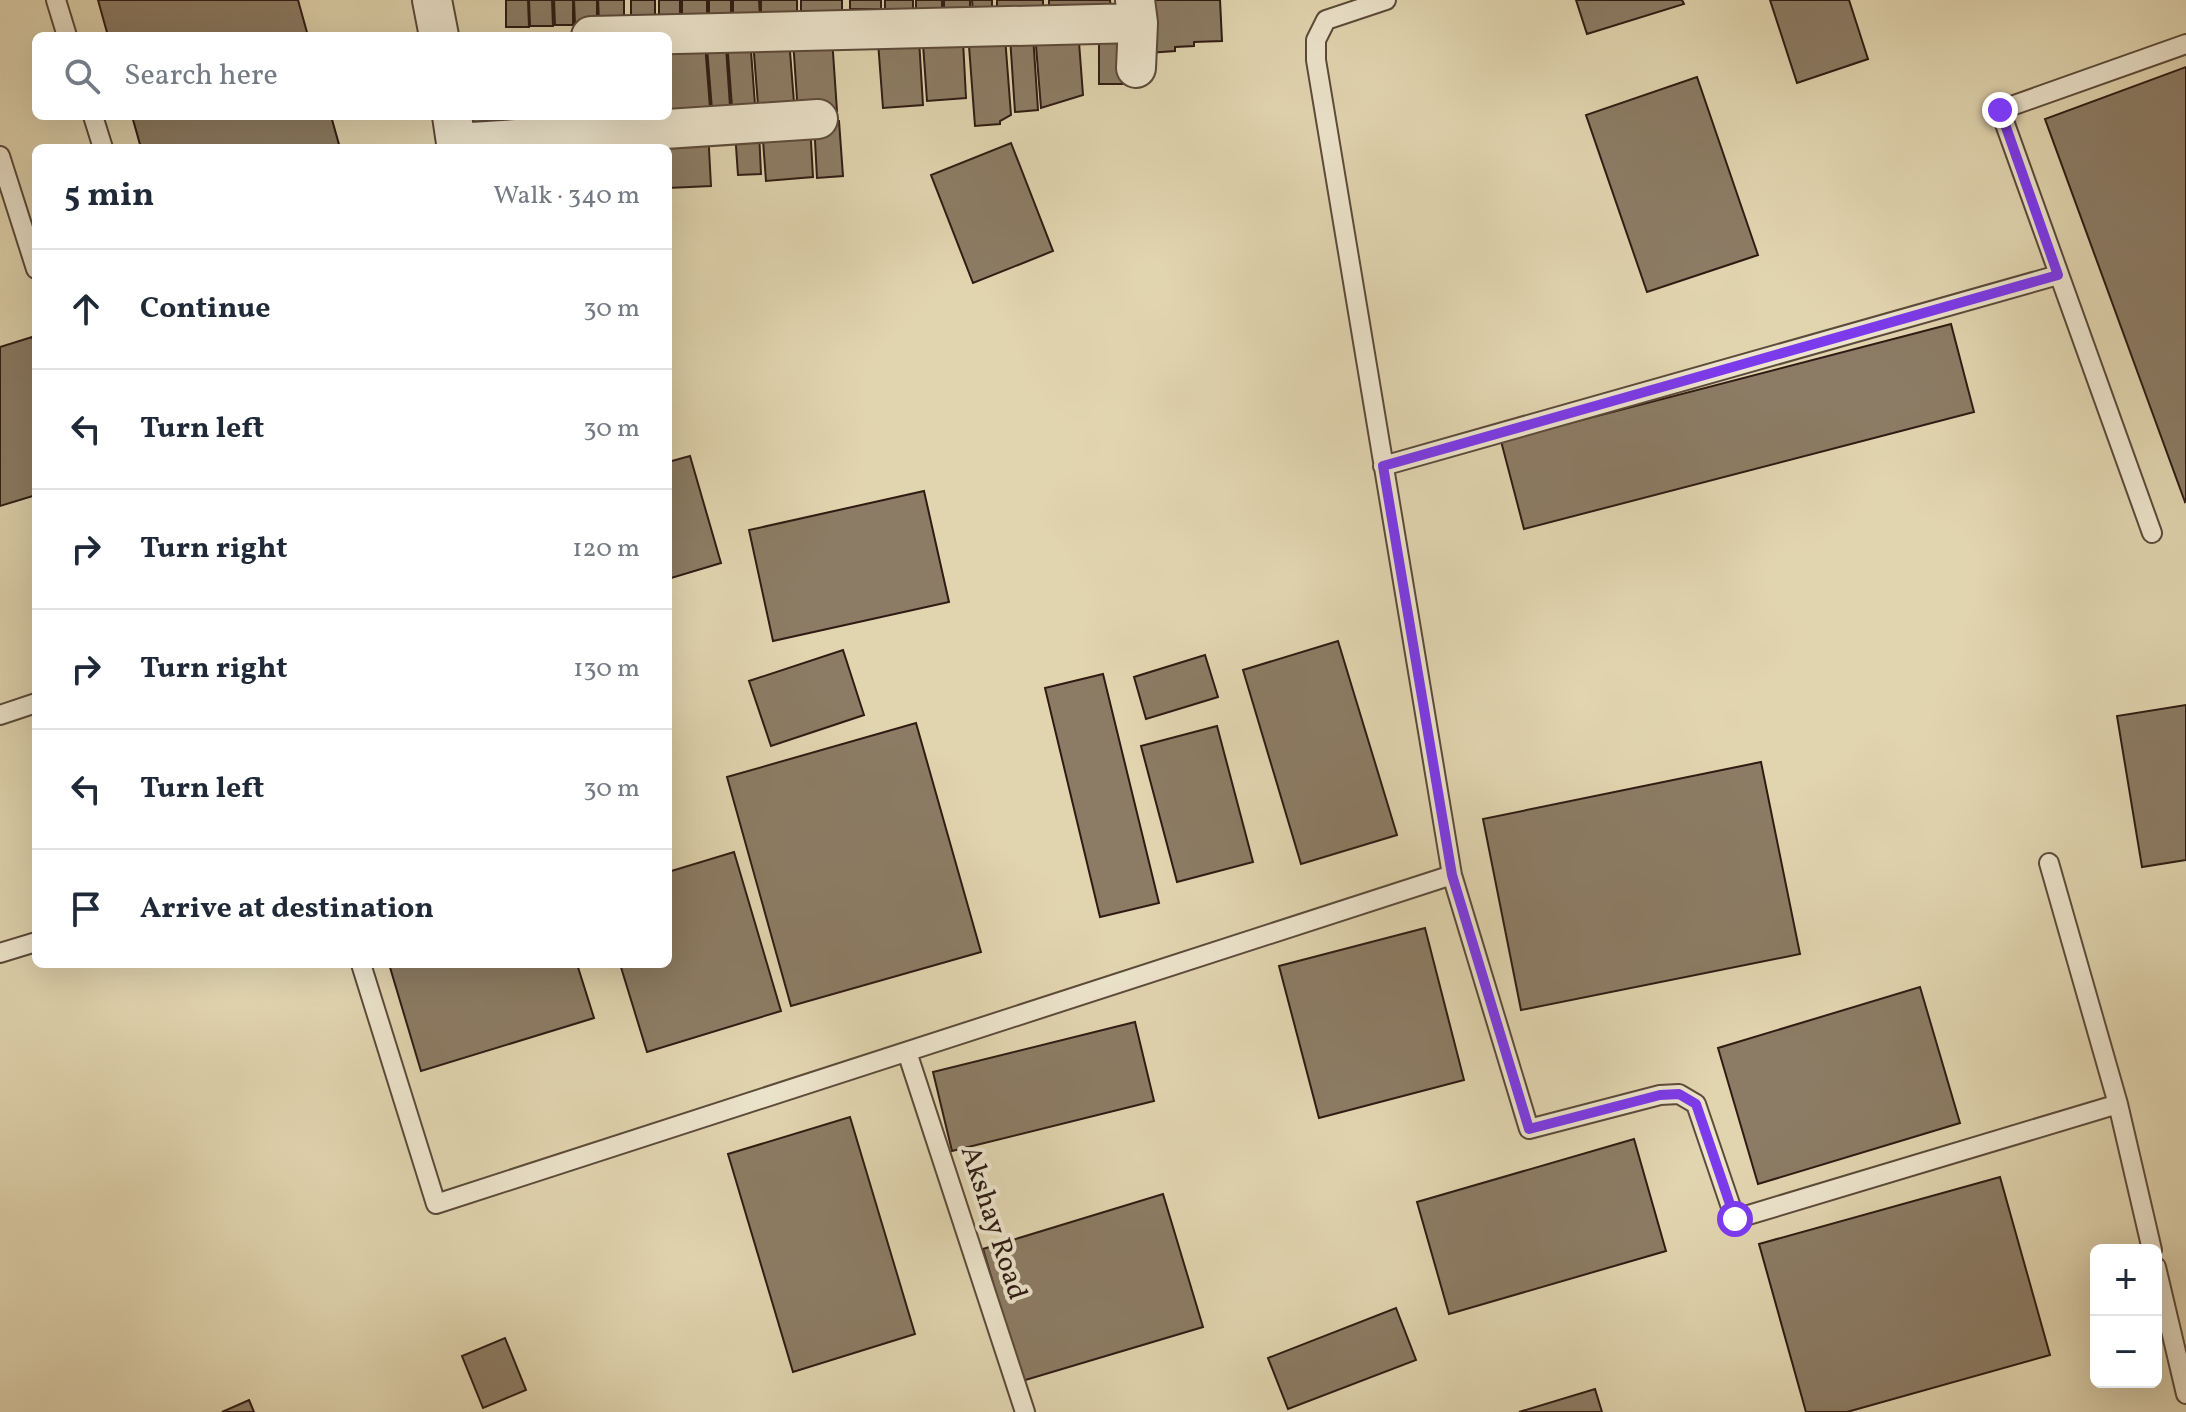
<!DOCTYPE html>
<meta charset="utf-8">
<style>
:root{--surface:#fff;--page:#f6f6f7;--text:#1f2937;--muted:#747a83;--line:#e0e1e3}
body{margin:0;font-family:Vollkorn,serif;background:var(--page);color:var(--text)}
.controls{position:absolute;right:24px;bottom:24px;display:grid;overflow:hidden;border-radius:12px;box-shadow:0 8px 32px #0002}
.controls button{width:72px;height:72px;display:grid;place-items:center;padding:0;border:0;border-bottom:2px solid var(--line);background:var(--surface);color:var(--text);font:40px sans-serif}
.stop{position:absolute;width:24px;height:24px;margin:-18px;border:6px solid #7c3aed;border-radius:50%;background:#fff}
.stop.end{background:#7c3aed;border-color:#fff;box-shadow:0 2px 8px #0008}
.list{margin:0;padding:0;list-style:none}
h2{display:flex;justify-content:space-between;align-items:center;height:104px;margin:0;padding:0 32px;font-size:34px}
h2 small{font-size:26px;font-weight:400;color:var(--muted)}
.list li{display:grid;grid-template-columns:52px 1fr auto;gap:24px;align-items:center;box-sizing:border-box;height:120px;padding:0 32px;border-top:2px solid var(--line)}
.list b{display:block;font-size:30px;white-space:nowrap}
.list em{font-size:26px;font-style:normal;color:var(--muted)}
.icon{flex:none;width:44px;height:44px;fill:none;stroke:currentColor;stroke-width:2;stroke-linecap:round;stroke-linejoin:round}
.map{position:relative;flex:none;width:2186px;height:1412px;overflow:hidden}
.search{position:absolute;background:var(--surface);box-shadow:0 8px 32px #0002;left:32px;top:32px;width:640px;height:88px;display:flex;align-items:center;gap:20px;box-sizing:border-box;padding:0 28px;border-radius:12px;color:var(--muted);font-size:30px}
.panel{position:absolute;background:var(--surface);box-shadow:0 8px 32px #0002;left:32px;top:144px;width:640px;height:824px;border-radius:12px}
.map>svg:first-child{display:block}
.building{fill:#8c7c65;stroke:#2f1b13;stroke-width:2}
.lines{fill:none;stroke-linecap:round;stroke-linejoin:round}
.lane-casing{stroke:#5c4a3a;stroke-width:22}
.street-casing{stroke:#5c4a3a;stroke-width:42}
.lane{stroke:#ece4cc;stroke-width:18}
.street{stroke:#ece4cc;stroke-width:38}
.route{stroke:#7c3aed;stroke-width:10}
.labels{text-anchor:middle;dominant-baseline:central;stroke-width:8;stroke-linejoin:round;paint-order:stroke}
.street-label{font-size:28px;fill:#2f1b13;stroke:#ece4cc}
</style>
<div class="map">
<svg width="2186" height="1412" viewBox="0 0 2186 1412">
<rect width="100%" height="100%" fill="#e1d5b0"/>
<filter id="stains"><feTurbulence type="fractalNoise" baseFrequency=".0025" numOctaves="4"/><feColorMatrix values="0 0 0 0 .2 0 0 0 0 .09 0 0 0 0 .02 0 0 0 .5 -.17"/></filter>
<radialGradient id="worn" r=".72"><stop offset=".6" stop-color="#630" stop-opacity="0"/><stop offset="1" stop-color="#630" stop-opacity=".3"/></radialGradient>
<path class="building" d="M98 0H298L308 36H108Z
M506 0H528L529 27H506Z
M529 0H552L553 26H530Z
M554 0H573V25H555Z
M574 0H597V24H575Z
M598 0H624V21L599 22Z
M631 0H655V20L631 21Z
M659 0H680V19H659Z
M682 0H707V19H682Z
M709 0H731V18H709Z
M733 0H759L760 17H733Z
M761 0H797V17H761Z
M801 0H842V16L801 17Z
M850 0H881V9H850Z
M885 0H913V12H885Z
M916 0H942V14H916Z
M944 0H970V13H944Z
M972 0H992V13H973Z
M997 0H1043V15H997Z
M1049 0H1110L1111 11 1049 12Z
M1145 0H1220L1222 41 1194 42V46L1175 47V51L1148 53Z
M1576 0H1682L1684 4 1587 34Z
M1770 0H1849L1868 59 1797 83Z
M1078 29 1083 95 1041 108 1035 33Z
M1099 34H1129V84H1099Z
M1033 35 1038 110 1015 112 1010 37Z
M1005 37 1011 115 1000 121V124L975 126 969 46H986V38Z
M750 38 756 118 733 120 727 41Z
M832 38 837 111 798 114 793 40Z
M789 39 795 115 759 118 753 41Z
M919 39 923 105 883 108 878 42Z
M963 41 966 98 927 101 923 44Z
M705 43 711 121 671 124 668 46Z
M726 47 731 121 713 122 707 48Z
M2186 67V501L2185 502 2045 119Z
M1697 77 1758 255 1647 292 1586 115Z
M132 116H331L340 148H141Z
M456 116H503L504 128 457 132Z
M839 121 843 176 817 178 814 122Z
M810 124 813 177 766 181 762 127Z
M708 130 711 186 668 188V148H573Z
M759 131 761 174 738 175 735 132Z
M1011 143 1053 251 973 283 931 175Z
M1951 324 1974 412 1524 529 1501 441Z
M32 337 36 349V495L0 506V347Z
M690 456 721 563 668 579V462Z
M924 491 949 602 773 641 749 530Z
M1338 641 1397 835 1301 864 1243 670Z
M843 650 864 715 771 746 749 681Z
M1205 655 1218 697 1146 719 1134 677Z
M1103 674 1159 903 1100 917 1045 688Z
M2186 705V860L2142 867 2117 716Z
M916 723 981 952 791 1006 727 777Z
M1217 726 1253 862 1177 882 1141 746Z
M1761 762 1800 954 1521 1010 1483 819Z
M734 852 781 1011 647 1052 620 964H668V872Z
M1425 928 1464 1080 1319 1118 1279 966Z
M389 964H577L594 1018 421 1071Z
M1920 987 1960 1123 1758 1184 1718 1048Z
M1135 1022 1154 1101 952 1151 933 1072Z
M850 1117 915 1334 793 1372 728 1154Z
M1634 1139 1666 1251 1449 1314 1417 1202Z
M2000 1177 2050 1355 1847 1412H1806L1759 1244Z
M1163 1194 1203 1327 1022 1381 983 1249Z
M1396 1308 1416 1360 1288 1409 1268 1358Z
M505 1338 526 1390 483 1408 462 1356Z
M1595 1389 1602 1412H1519Z
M249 1400 254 1412H222Z"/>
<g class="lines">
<g class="lane-casing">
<path id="lane" d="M56 0 67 36
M93 116 103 148
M0 156 36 269
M1383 466 2058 275
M2152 533 2000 110 2186 44
M0 715 36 703
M2049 863 2118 1104 2152 1250
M1452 875 1529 1129 1660 1095 1679 1094 1696 1104 1735 1219 2118 1104
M0 953 36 942
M361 964 436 1204 1452 875 1316 60V40L1326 20 1386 0
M907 1052 1025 1412
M2156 1267 2186 1394"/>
</g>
<g class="street-casing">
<path id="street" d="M432 0 439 36
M1135 0 1138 23 1136 68
M591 36 1138 23
M452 116 456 143 818 119"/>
</g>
<use href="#lane" class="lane"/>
<use href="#street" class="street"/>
</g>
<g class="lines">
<path class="route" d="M1735 1219 1696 1104 1679 1094 1660 1095 1529 1129 1452 875 1383 466 2058 275 2000 110"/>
</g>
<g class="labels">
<g class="street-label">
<text transform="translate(993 1223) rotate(72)">Akshay Road</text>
</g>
</g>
<rect width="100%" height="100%" filter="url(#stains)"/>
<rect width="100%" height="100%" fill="url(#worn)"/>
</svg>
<div class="controls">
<button>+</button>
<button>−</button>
</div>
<div class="stop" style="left:1735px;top:1219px"></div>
<div class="stop end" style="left:2000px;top:110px"></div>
<div class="search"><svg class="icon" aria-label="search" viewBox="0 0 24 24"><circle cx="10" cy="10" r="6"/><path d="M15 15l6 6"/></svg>Search here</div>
<section class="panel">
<h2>5 min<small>Walk · 340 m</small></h2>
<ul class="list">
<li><svg class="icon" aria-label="ahead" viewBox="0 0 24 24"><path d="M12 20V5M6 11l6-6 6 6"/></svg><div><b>Continue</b></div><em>30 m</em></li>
<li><svg class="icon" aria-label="left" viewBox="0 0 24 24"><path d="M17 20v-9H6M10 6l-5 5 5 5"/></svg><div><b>Turn left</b></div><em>30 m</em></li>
<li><svg class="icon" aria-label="right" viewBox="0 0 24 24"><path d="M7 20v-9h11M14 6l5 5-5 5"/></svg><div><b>Turn right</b></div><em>120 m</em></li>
<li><svg class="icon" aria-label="right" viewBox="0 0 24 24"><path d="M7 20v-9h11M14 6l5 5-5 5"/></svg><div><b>Turn right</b></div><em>130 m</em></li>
<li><svg class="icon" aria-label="left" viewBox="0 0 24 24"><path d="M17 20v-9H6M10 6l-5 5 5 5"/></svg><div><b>Turn left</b></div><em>30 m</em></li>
<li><svg class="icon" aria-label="arrive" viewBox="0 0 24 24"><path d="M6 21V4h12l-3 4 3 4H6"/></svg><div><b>Arrive at destination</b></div></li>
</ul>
</section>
</div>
